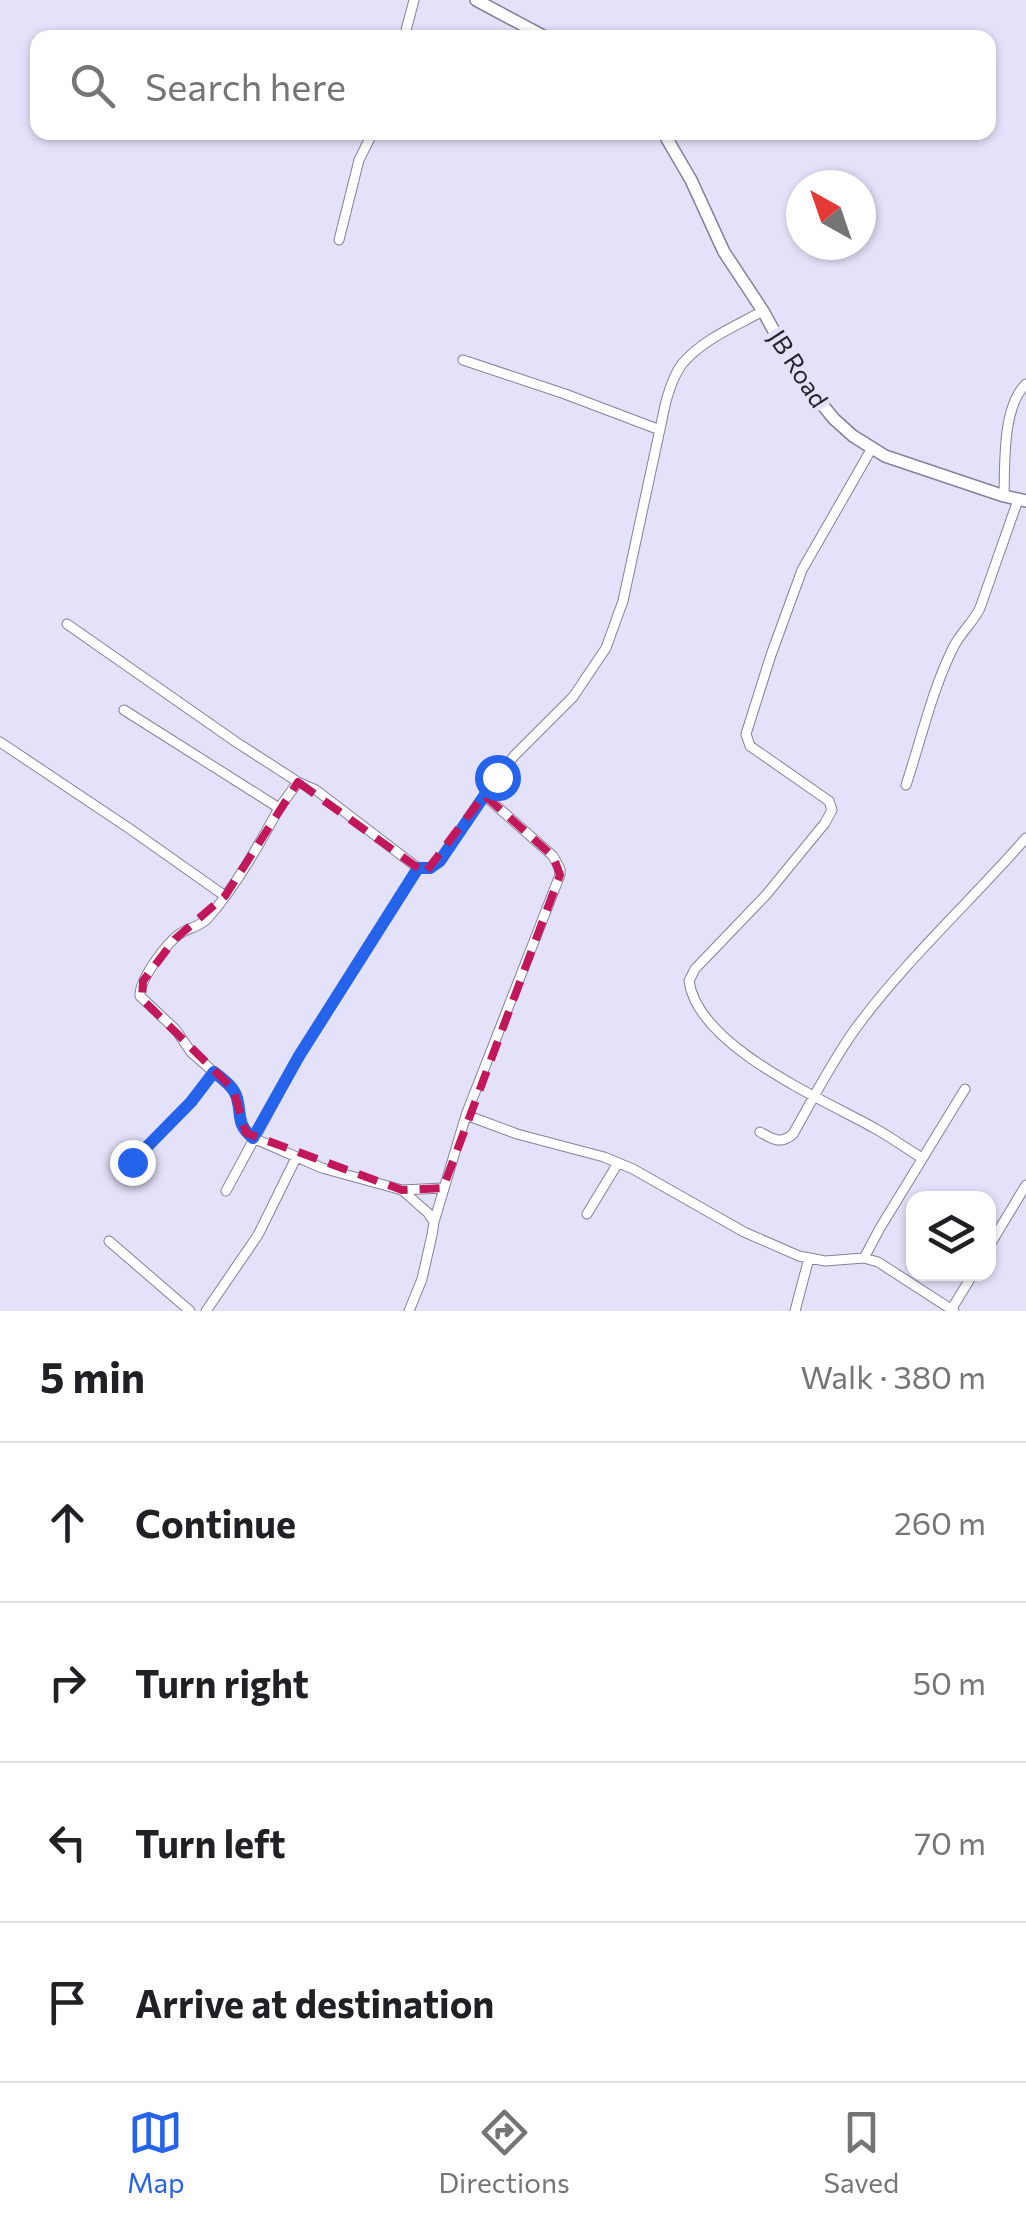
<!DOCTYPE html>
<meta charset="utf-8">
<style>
:root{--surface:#fff;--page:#f2f2f2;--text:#202124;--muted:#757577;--line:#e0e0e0;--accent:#2563eb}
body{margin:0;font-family:Commissioner,sans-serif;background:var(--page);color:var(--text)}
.controls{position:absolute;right:30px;bottom:30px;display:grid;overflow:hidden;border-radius:20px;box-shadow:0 2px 8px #0004}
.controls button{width:90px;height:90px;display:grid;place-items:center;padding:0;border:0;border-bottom:2px solid var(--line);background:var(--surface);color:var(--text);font:50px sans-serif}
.compass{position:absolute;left:786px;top:170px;width:90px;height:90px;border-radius:50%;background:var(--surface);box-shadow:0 2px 8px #0004;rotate:320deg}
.stop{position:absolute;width:30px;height:30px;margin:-22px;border:8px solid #2563eb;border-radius:50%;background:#fff}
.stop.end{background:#2563eb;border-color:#fff;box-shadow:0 2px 10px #0008}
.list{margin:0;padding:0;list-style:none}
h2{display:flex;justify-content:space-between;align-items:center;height:130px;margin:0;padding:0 40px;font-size:42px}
h2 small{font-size:32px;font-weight:400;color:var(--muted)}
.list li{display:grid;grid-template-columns:65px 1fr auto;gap:30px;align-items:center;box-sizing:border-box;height:160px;padding:0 40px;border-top:2px solid var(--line)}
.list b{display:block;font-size:38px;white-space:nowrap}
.list em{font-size:32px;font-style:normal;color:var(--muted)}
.icon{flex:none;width:55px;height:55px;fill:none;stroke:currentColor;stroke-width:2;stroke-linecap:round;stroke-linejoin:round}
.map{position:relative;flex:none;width:1026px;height:1311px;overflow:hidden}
.search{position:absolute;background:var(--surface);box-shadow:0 2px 8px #0004;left:30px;right:30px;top:30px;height:110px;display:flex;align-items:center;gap:25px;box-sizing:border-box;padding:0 35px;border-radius:20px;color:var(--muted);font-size:38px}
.sheet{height:770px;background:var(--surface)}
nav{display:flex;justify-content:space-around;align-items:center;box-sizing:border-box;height:140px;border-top:2px solid var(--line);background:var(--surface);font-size:28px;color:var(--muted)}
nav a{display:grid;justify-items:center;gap:5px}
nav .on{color:var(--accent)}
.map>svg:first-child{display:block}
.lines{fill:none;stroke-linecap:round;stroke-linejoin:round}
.minor-casing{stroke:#83809b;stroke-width:11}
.tertiary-casing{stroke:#83809b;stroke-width:14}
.minor{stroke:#fff;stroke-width:9}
.tertiary{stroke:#fff;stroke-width:11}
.route{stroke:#2563eb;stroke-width:12}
.marked{fill:none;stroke:#c2185b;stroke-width:8;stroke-dasharray:20 12;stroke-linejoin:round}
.labels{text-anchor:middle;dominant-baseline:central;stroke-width:10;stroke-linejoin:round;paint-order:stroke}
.street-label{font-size:25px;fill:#24232e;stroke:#e4e2fa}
</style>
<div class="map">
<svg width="1026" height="1311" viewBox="0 0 1026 1311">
<rect width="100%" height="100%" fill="#e4e2fa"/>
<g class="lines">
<g class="minor-casing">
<path id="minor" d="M404 38 414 0
M339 240 359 160 373 132
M463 360 565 394 660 430
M872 448 802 570 771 655 746 734 750 746 829 801 832 810 825 823 766 895 695 969 689 981C698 1047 823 1099 876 1129 892 1138 907 1149 922 1158
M1004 496C1005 464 1002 407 1026 384
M67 624 236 742 298 782
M124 710 279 808 298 782 316 790 418 868 299 1056 226 1191
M0 742 130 829 225 896
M906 785C921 740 932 690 953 648 960 633 973 623 980 608L1018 500
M279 808C259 845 236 886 208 918 200 927 190 927 181 933 167 942 139 980 140 996L176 1030 191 1052 233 1089C243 1106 235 1124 253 1138L322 1168 402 1190 428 1213 434 1222 432 1235 422 1279 409 1311
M418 868H430L439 861 497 777 514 756 573 697 606 648 623 601 666 401C670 388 674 375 682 364 703 339 736 326 763 311
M466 1115 517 1134 604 1157 633 1169 744 1232 799 1256 825 1261 864 1258 878 1262 954 1311
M760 1132C773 1139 780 1145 793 1134 813 1099 832 1061 856 1028 906 960 970 902 1026 838
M132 1162 191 1102 214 1072
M402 1190 443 1188
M587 1214 618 1163
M434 1222 466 1115 560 875V869L553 856 484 795
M109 1241 190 1311
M988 1248 1026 1185
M864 1258 880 1228 965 1089
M951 1310 973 1274
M206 1311 258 1235 296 1158
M795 1311 809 1258"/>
</g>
<g class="tertiary-casing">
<path id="tertiary" d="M476 0 547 38
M663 132 691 180 724 252 763 311 798 375 834 419 853 436 885 456 1004 496 1026 501"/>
</g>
<use href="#minor" class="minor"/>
<use href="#tertiary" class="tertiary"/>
</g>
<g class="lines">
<path class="route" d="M132 1162 191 1102 214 1072C223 1079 234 1087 237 1098 242 1117 236 1124 253 1138L299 1056 418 868H430L440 861 497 777"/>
</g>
<path class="marked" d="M298 782 425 873 484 795 553 856 560 875 443 1188 402 1190 246 1133 233 1089 142 999 143 981 175 939 225 896Z"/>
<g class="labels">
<g class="street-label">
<text transform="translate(799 368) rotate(57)">JB Road</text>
</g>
</g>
</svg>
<div class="controls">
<button><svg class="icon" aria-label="layers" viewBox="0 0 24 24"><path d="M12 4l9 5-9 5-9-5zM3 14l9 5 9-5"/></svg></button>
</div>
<svg class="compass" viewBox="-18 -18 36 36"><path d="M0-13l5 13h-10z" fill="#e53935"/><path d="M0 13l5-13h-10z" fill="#757577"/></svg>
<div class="stop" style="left:497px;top:777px"></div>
<div class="stop end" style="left:132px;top:1162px"></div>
<div class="search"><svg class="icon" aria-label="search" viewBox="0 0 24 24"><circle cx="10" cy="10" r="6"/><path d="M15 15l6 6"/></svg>Search here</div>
</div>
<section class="sheet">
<h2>5 min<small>Walk · 380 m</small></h2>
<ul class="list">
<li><svg class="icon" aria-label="ahead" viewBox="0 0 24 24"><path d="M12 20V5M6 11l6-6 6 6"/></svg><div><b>Continue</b></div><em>260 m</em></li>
<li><svg class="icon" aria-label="right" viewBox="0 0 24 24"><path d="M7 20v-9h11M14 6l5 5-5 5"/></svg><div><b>Turn right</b></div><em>50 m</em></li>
<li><svg class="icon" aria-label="left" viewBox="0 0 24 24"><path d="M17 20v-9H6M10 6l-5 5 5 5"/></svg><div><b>Turn left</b></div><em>70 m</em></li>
<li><svg class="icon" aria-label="arrive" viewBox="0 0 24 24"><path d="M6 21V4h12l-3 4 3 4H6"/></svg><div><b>Arrive at destination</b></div></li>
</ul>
</section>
<nav>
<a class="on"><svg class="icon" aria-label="map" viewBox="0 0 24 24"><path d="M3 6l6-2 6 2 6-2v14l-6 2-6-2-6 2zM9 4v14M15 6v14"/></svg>Map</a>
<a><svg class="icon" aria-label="directions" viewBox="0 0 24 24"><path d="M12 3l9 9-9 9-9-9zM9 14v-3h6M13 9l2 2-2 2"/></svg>Directions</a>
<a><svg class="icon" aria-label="saved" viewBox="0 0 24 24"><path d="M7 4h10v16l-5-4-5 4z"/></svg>Saved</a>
</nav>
